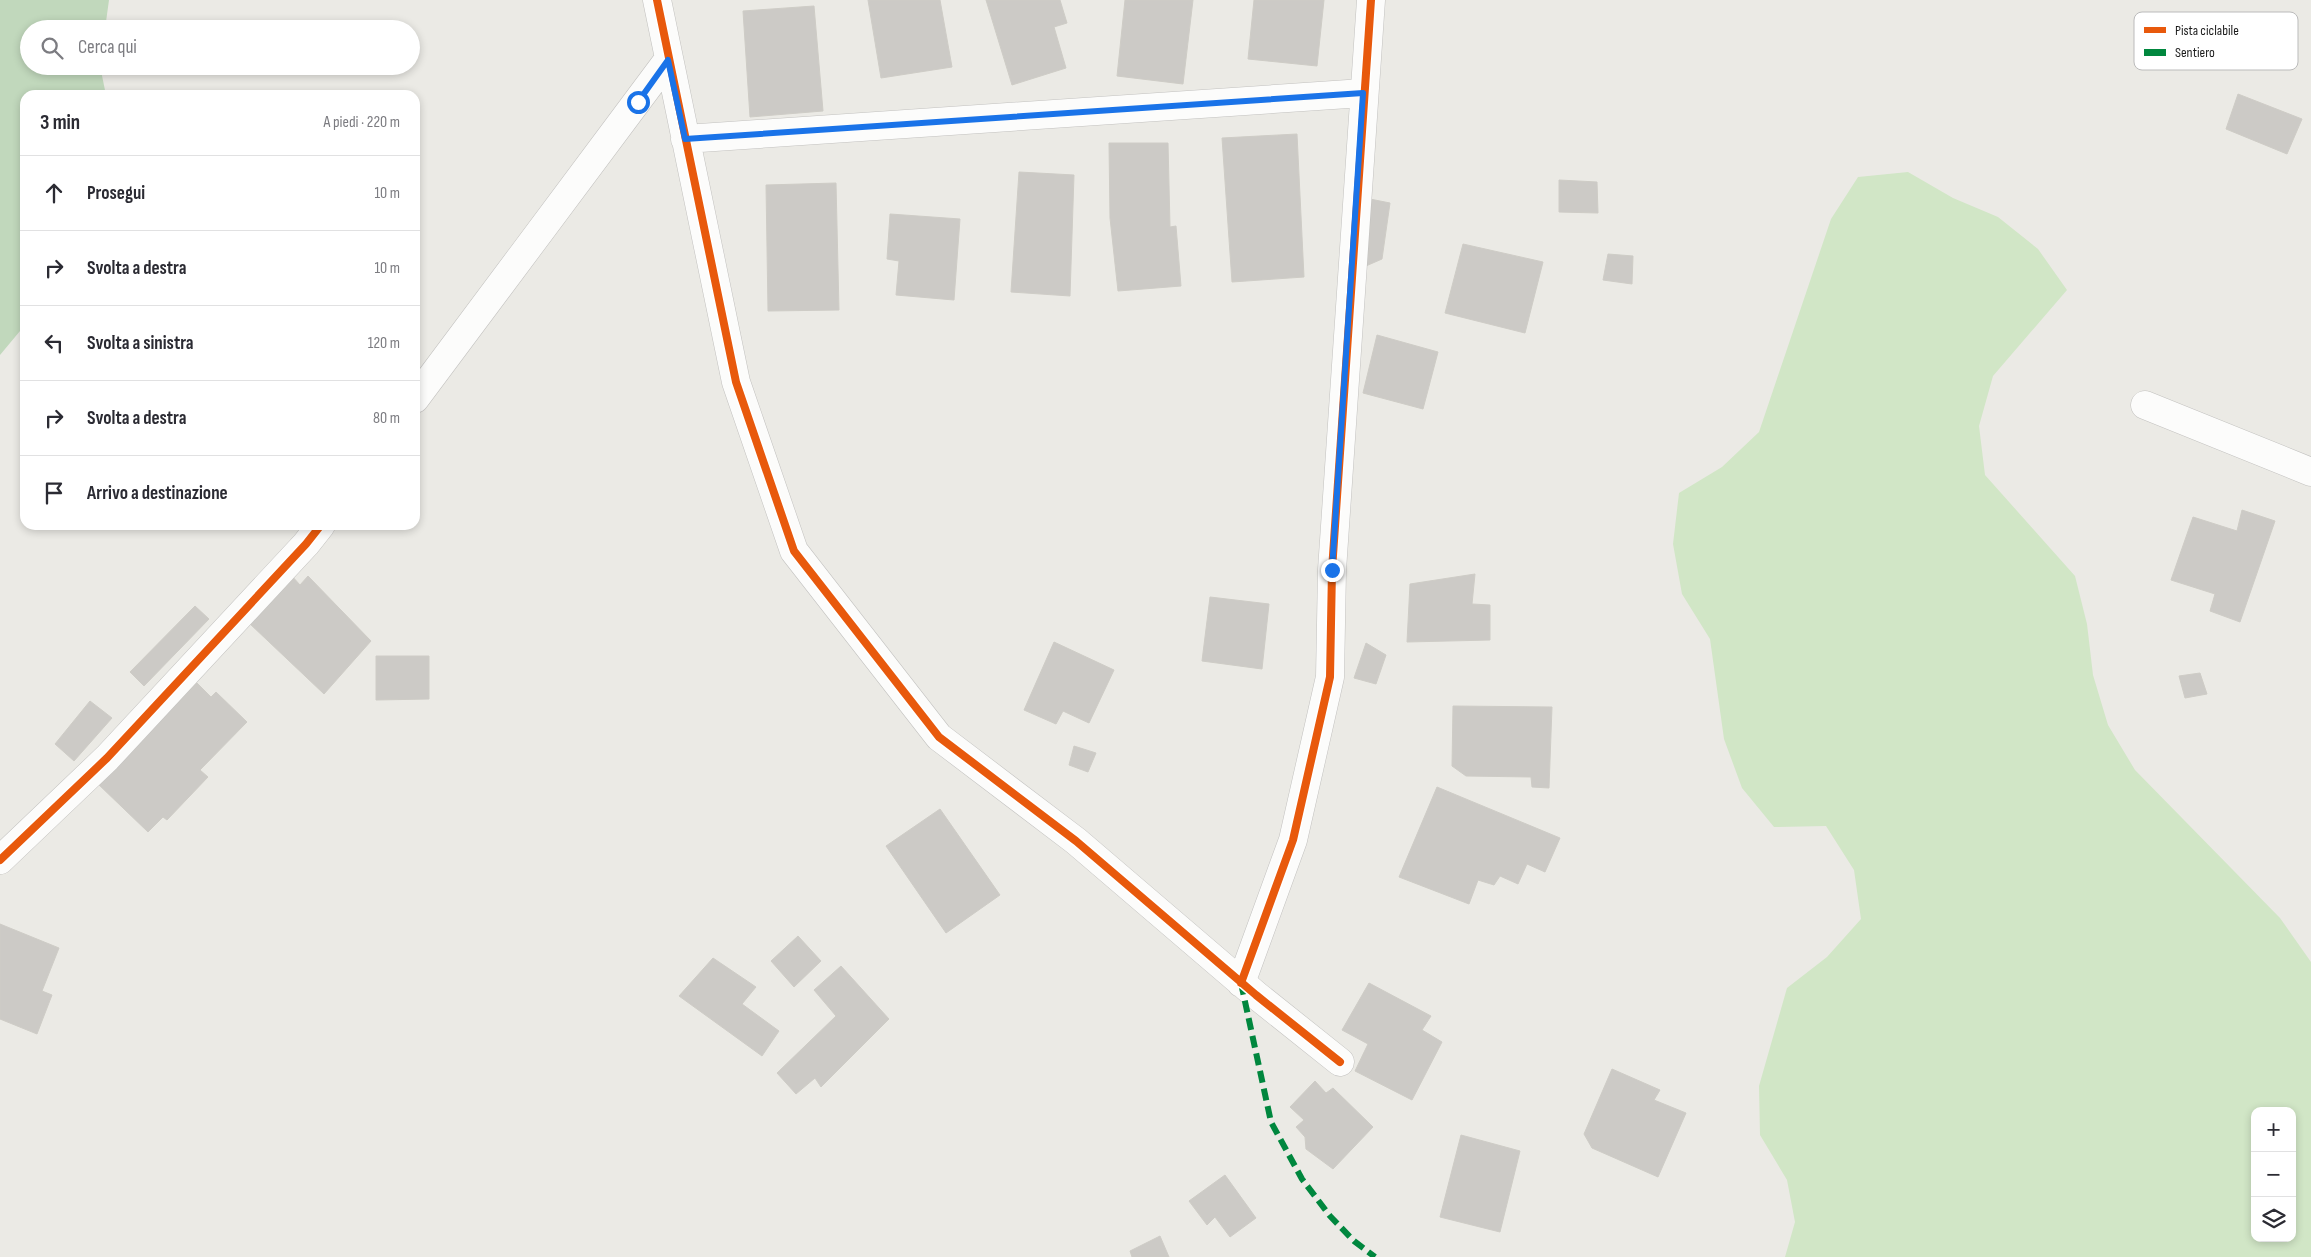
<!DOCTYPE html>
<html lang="it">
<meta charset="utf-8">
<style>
:root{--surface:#fff;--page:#f7f7f7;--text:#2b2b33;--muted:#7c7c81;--line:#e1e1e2}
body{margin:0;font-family:"Sofia Sans Condensed",sans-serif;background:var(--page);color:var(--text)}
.controls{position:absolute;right:15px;bottom:15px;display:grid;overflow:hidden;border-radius:10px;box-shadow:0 2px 8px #0003}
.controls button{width:45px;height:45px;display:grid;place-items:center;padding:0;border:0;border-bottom:1px solid var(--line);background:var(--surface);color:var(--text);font:25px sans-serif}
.stop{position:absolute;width:15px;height:15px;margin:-11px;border:4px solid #1a73e8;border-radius:50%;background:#fff}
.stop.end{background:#1a73e8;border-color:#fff;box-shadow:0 1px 5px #0008}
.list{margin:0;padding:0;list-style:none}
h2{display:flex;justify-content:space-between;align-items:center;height:65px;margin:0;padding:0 20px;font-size:21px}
h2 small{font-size:16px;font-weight:400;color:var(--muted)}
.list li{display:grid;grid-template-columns:32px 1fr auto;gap:15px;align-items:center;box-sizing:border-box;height:75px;padding:0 20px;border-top:1px solid var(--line)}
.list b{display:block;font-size:19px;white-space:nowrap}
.list em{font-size:16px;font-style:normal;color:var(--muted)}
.icon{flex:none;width:28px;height:28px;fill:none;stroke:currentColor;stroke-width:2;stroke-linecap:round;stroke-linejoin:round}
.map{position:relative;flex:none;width:2311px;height:1257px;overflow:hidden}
.search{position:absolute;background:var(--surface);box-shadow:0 2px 8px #0003;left:20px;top:20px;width:400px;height:55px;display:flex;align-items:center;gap:12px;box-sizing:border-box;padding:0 18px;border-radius:28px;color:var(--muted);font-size:19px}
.panel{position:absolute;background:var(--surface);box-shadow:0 2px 8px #0003;left:20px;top:90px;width:400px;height:440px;border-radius:15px}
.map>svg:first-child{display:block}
.grass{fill:#d1e6c6;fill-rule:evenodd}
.forest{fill:#c1d8bc}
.building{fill:#cccac6;stroke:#ceccc6}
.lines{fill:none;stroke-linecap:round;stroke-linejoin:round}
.street-casing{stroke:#c2c1bf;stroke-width:29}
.street{stroke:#fcfcfb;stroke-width:28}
.quiet{stroke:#00873e;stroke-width:6;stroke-dasharray:12 6;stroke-linecap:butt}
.cycleway-casing{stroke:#fff;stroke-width:11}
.cycleway{stroke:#e8590c;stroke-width:8}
.route{stroke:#1a73e8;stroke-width:6}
.key{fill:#fff;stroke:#bbb;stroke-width:1}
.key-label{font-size:14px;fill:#1c1c1c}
</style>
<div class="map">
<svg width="2311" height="1257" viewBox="0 0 2311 1257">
<rect width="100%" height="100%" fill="#ebeae5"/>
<path class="grass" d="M1908 172 1953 198 1998 217 2038 249 2067 290 1993 376 1979 426 1985 475 2075 576 2087 624 2093 675 2108 725 2135 770 2280 918 2311 962V1257H1785L1795 1222 1787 1180 1760 1135 1759 1086 1787 988 1827 957 1861 919 1854 870 1826 826 1774 827 1742 788 1724 739 1710 639 1682 594 1673 544 1679 493 1722 467 1759 432 1831 219 1858 177ZM2255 1111H2292V1238H2255Z"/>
<path class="forest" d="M0 0H109L105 29H29V66H100L106 95H25V325L0 355Z"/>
<path class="building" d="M868 0H940L952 67 881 78Z
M986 0H1060L1067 23 1054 27 1066 68 1012 85Z
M1125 0H1193L1183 84 1117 76Z
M1254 0H1324L1317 66 1248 59Z
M814 6 823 111 750 117 743 11Z
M2238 94 2302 119 2287 154 2226 129Z
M1297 134 1304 277 1232 282 1222 138Z
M1109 143H1168L1170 227 1176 226 1181 286 1118 291 1110 218Z
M1019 172 1074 175 1070 296 1011 292Z
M1559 180 1597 182 1598 213 1559 212Z
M836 183 839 310 768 311 766 185Z
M1360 197 1390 203 1382 259 1352 272Z
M890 214 960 219 954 300 896 295 899 261 887 259Z
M1463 244 1543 262 1525 333 1445 313Z
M1608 254 1633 256 1632 284 1603 280Z
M1377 335 1438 352 1423 409 1363 393Z
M2242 510 2275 521 2240 622 2210 611 2215 594 2171 580 2193 517 2237 531Z
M1475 574 1472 604 1490 605V640L1407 642 1410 584Z
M291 575 300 585 308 576 371 641 324 694 249 623Z
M1210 597 1269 604 1262 669 1202 661Z
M195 606 209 619 144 686 130 672Z
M1054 642 1114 670 1089 723 1063 711 1056 724 1024 710Z
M1366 643 1386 655 1376 684 1354 678Z
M376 656H429V699L376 700Z
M2200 673 2207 694 2185 698 2179 676Z
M197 683 211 697 216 692 247 722 200 770 208 777 167 820 163 817 148 832 97 783 180 693 183 697Z
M90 701 112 718 74 761 55 744Z
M1453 706 1552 707 1549 788 1532 787 1531 777 1466 776 1452 766Z
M1074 746 1096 753 1088 772 1069 765Z
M1437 787 1560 838 1545 872 1527 864 1518 884 1500 876 1494 885 1478 880 1469 904 1399 877Z
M940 809 1000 895 946 933 886 846Z
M0 924 59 948 42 991 52 995 37 1034 0 1019Z
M798 936 821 961 794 987 771 961Z
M713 958 756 987 742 1004 779 1031 762 1056 679 996Z
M841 966 889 1019 821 1087 815 1078 796 1094 777 1073 836 1016 814 990Z
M1369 983 1431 1016 1422 1030 1442 1042 1412 1100 1355 1071 1368 1044 1342 1030Z
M1612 1069 1660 1090 1654 1100 1686 1113 1658 1177 1592 1148 1584 1134Z
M1315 1081 1326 1093 1333 1088 1373 1127 1333 1169 1306 1149 1305 1137 1296 1127 1304 1120 1290 1107Z
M1461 1135 1520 1151 1500 1232 1440 1217Z
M1225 1175 1256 1218 1230 1237 1215 1217 1207 1225 1189 1201Z
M1160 1236 1169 1257H1132L1130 1251Z"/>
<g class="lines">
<g class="street-casing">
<path id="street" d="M657 0 736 382 794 551 939 737 1076 841 1256 995 1340 1062
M685 139 1363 93
M415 399 668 60
M2145 405 2311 472
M0 860 107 758 306 544 321 525
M1241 983 1293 840 1330 677 1332 570 1371 0"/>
</g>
<use href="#street" class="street"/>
<path class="quiet" d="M1241 983 1271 1122 1302 1179 1330 1216 1354 1241 1375 1257"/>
<g class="cycleway-casing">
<path id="cycleway" d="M657 0 736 382 794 551 939 737 1076 841 1256 995 1340 1062
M0 860 107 758 306 544 321 525
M1241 983 1293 840 1330 677 1332 570 1371 0"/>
</g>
<use href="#cycleway" class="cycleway"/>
</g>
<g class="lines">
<path class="route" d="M638 102 668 60 685 139 1363 93 1332 570"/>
</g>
<rect x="2134" y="12" width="164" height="58" rx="8" class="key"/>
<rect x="2144" y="27" width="22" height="6" fill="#e8590c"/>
<rect x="2144" y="49" width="22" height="7" fill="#00873e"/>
<g class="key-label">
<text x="2175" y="35">Pista ciclabile</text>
<text x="2175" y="57">Sentiero</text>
</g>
</svg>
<div class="controls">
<button>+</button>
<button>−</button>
<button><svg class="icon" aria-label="layers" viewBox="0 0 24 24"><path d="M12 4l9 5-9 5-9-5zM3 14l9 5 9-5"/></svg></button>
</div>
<div class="stop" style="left:638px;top:102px"></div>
<div class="stop end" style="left:1332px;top:570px"></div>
<div class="search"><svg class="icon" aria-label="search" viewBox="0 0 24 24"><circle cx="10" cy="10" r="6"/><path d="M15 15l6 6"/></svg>Cerca qui</div>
<section class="panel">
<h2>3 min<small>A piedi · 220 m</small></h2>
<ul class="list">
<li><svg class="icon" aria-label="ahead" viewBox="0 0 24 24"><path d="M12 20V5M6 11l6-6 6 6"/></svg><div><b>Prosegui</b></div><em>10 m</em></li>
<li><svg class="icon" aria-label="right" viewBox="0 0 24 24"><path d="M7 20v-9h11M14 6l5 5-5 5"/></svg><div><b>Svolta a destra</b></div><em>10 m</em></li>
<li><svg class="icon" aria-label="left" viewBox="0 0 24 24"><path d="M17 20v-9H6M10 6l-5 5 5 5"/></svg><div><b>Svolta a sinistra</b></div><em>120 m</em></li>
<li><svg class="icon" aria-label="right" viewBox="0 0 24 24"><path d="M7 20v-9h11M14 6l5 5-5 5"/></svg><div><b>Svolta a destra</b></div><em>80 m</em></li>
<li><svg class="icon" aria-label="arrive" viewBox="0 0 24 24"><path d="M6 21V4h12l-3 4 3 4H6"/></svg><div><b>Arrivo a destinazione</b></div></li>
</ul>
</section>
</div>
